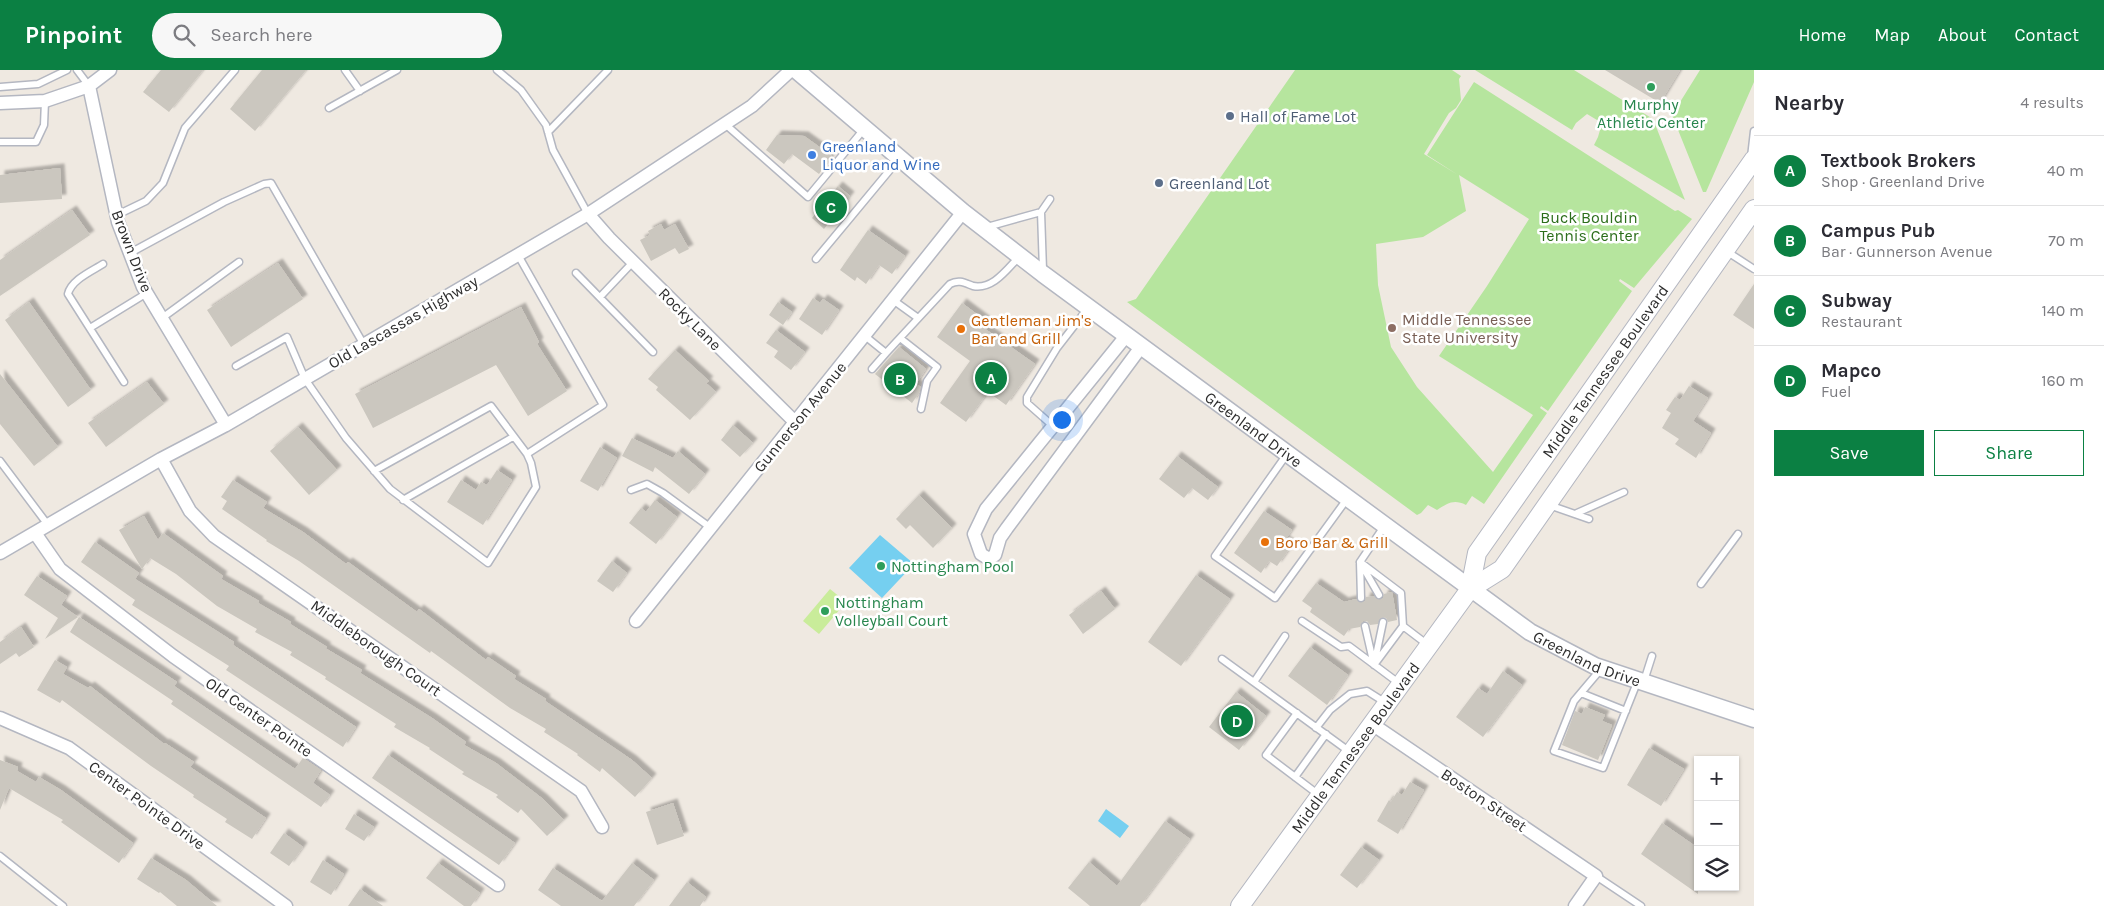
<!DOCTYPE html>
<meta charset="utf-8">
<style>
:root{--surface:#fff;--page:#f7f7f7;--text:#2b2b33;--muted:#7c7c81;--line:#e1e1e2;--accent:#0b8043}
body{margin:0;font-family:Karla,sans-serif;background:var(--page);color:var(--text)}
.controls{position:absolute;right:15px;bottom:15px;display:grid;overflow:hidden;border-radius:0px;box-shadow:0 1px 4px #0004}
.controls button{width:45px;height:45px;display:grid;place-items:center;padding:0;border:0;border-bottom:1px solid var(--line);background:var(--surface);color:var(--text);font:25px sans-serif}
.you{position:absolute;left:1061px;top:349px;width:18px;height:18px;margin:-12px;border:4px solid #fff;border-radius:50%;background:#1a73e8;box-shadow:0 0 0 8px #1a73e833}
.badge{display:grid;place-items:center;width:32px;height:32px;border-radius:50%;background:var(--accent);color:#fff;font-size:16px;font-weight:700}
.pin{position:absolute;translate:-50% -50%;border:2px solid #fff;box-shadow:0 1px 5px #0006}
.list{margin:0;padding:0;list-style:none}
h2{display:flex;justify-content:space-between;align-items:center;height:65px;margin:0;padding:0 20px;font-size:21px}
h2 small{font-size:16px;font-weight:400;color:var(--muted)}
.list li{display:grid;grid-template-columns:32px 1fr auto;gap:15px;align-items:center;box-sizing:border-box;height:70px;padding:0 20px;border-top:1px solid var(--line)}
.list b{display:block;font-size:19px;white-space:nowrap}
.list p{margin:0;font-size:16px;white-space:nowrap;color:var(--muted)}
.list em{font-size:16px;font-style:normal;color:var(--muted)}
.actions{display:flex;gap:10px;padding:15px 20px}
.actions a{flex:1;padding:11px 0;border:1px solid var(--accent);border-radius:0px;text-align:center;font-size:18px;color:var(--accent)}
.actions .main{background:var(--accent);color:#fff}
.icon{flex:none;width:28px;height:28px;fill:none;stroke:currentColor;stroke-width:2;stroke-linecap:round;stroke-linejoin:round}
.map{position:relative;flex:none;width:1754px;height:836px;overflow:hidden}
header{display:flex;align-items:center;gap:30px;box-sizing:border-box;height:70px;padding:0 25px;background:var(--accent);color:#fff}
header strong{font-size:24px}
nav{display:flex;gap:28px;margin-inline-start:auto;font-size:18px}
.search{width:350px;height:45px;background:var(--page);display:flex;align-items:center;gap:12px;box-sizing:border-box;padding:0 18px;border-radius:28px;color:var(--muted);font-size:19px}
main{display:flex}
aside{flex:1;background:var(--surface)}
.map>svg:first-child{display:block}
.green{fill:#b6e59e;fill-rule:evenodd}
.pitch{fill:#c9ec9a}
.water{fill:#75cff0}
.building{fill:#cbc7bf;filter:url(#shadow)}
.lines{fill:none;stroke-linecap:round;stroke-linejoin:round}
.service-casing{stroke:#b4b7c1;stroke-width:9}
.minor-casing{stroke:#b4b7c1;stroke-width:15}
.tertiary-casing{stroke:#b4b7c1;stroke-width:19}
.secondary-casing{stroke:#b4b7c1;stroke-width:20}
.service{stroke:#fff;stroke-width:6}
.minor{stroke:#fff;stroke-width:12}
.tertiary{stroke:#fff;stroke-width:16}
.secondary{stroke:#fff;stroke-width:18}
.leisure-dot{fill:#2e9e5b;stroke:#fff;stroke-width:2}
.service-dot{fill:#5c6f8a;stroke:#fff;stroke-width:2}
.shop-dot{fill:#3f7fe0;stroke:#fff;stroke-width:2}
.education-dot{fill:#8d6e63;stroke:#fff;stroke-width:2}
.food-dot{fill:#e8710a;stroke:#fff;stroke-width:2}
.labels{text-anchor:middle;dominant-baseline:central;stroke-width:5;stroke-linejoin:round;paint-order:stroke}
.leisure-label{font-size:16px;fill:#27864d;stroke:#fff;text-anchor:start}
.service-label{font-size:16px;fill:#4e5e75;stroke:#fff;text-anchor:start}
.shop-label{font-size:16px;fill:#366cbe;stroke:#fff;text-anchor:start}
.park-label{font-size:16px;fill:#2c6e1b;stroke:#fff}
.street-label{font-size:16px;fill:#2e2e2e;stroke:#fff}
.education-label{font-size:16px;fill:#785e54;stroke:#fff;text-anchor:start}
.food-label{font-size:16px;fill:#c56008;stroke:#fff;text-anchor:start}
</style>
<header>
<strong>Pinpoint</strong>
<div class="search"><svg class="icon" aria-label="search" viewBox="0 0 24 24"><circle cx="10" cy="10" r="6"/><path d="M15 15l6 6"/></svg>Search here</div>
<nav><a>Home</a><a>Map</a><a>About</a><a>Contact</a></nav>
</header>
<main>
<div class="map">
<svg width="1754" height="836" viewBox="0 0 1754 836">
<defs>
<filter id="shadow"><feDropShadow dx="4.5" dy="-4.5" stdDeviation="1" flood-color="#0004"/></filter>
</defs>
<rect width="100%" height="100%" fill="#efe9e1"/>
<path class="green" d="M1295 0H1452L1461 6 1459 9 1461 30 1456 38 1449 43 1424 84 1458 105 1427 85 1474 12 1675 141 1678 140 1692 149 1634 218 1620 209 1619 211 1632 221 1548 341 1541 336 1540 338 1547 343 1484 434 1472 426 1466 435C1454 429 1448 433 1437 440L1428 435 1421 443 1417 445 1127 232 1136 229ZM1459 105 1529 149 1487 216 1439 286 1533 345 1493 402 1417 317 1391 277 1378 215 1376 174 1423 167 1466 141Z
M1475 0H1574L1653 49 1685 130 1594 75 1598 67 1602 53 1587 44 1576 53 1572 60Z
M1700 0H1754V12L1706 122H1703L1672 45Z"/>
<path class="pitch" d="M830 519 846 532 819 564 803 551Z"/>
<path class="water" d="M880 465 914 494 882 528 849 498Z
M1106 739 1129 756 1120 768 1098 751Z"/>
<path class="building" d="M161 0H203L169 42 143 22Z
M262 0H306L255 61 230 39Z
M1605 0H1680L1660 33Z
M777 65 804 66 832 86 819 104 792 84 784 94 766 80Z
M60 98 62 129 0 133V105Z
M838 116 850 126 824 159 812 148Z
M72 140 90 165 0 226V190Z
M661 154 664 160 675 154 689 179 679 184 675 178 651 191 640 170 650 165 648 161Z
M868 160 905 186 892 204 879 195 866 214 857 207 855 211 840 200Z
M278 193 303 229 231 277 207 240Z
M1754 214V259L1733 245Z
M813 228 820 233 823 229 839 240 822 265 799 249Z
M29 232 91 320 68 337 5 250Z
M778 232 792 242 783 255 769 245Z
M962 233 986 251 981 256 1035 294 1006 335 988 322 966 352 940 333 970 291 937 267Z
M521 237 539 272 537 274 567 321 528 346 496 295 373 358 355 324Z
M776 260 805 282 791 300 774 287 778 281 766 273Z
M899 277 926 299 916 314 921 317 919 323 912 333 875 304Z
M675 280 709 311 706 313 716 322 690 350 656 320 658 317 648 309Z
M0 304 58 377 34 396 0 354Z
M147 312 164 334 106 377 88 353Z
M1689 316 1708 328 1693 351 1711 363 1696 388 1675 374 1679 369 1662 358 1671 343 1666 340 1675 327 1680 330Z
M733 355 753 373 740 387 721 370Z
M298 357 337 400 309 425 270 381Z
M632 368 673 388 678 381 705 404 689 424 655 397 653 402 622 386Z
M600 377 617 388 598 421 580 411Z
M1177 386 1218 417 1208 430 1192 418 1184 428 1159 409Z
M497 400 512 410 483 455 447 432 461 410 476 420 481 412 487 415Z
M233 410 267 432 263 438 303 462 346 494 348 492 417 542 419 539 486 590 488 587 516 606 514 609 546 629 545 631 632 690 652 708 635 727 602 698 600 702 577 685 578 684 544 662 546 659 510 638 431 581 430 583 299 491 266 471 267 470 222 439 227 431 221 427Z
M919 425 952 458 933 478 910 455 906 459 896 449Z
M655 430 677 447 656 474 629 453 641 438 646 442Z
M1264 441 1292 460 1285 470 1292 475 1277 496 1269 491 1261 503 1234 483Z
M144 446 158 470 163 463 223 506 221 509 259 531 258 533 291 552 290 554 327 577 325 578 362 600 360 603 432 648 466 672 464 675 496 693 543 729 564 750 547 766 521 739 518 743 496 727 498 725 462 704 464 702 429 679 430 678 394 657 396 654 325 609 326 607 290 585 292 582 255 562 257 559 217 536 176 504 150 488 142 499 119 460Z
M95 472 139 503 135 509 234 572 233 575 356 657 343 677 226 600 229 596 132 535 135 530 81 492Z
M612 491 627 503 613 522 597 511Z
M1196 505 1230 529 1181 596 1148 572Z
M37 506 67 526 61 535 78 547 45 569 58 548 24 525Z
M1316 513 1344 532 1356 529 1362 533 1365 531 1366 527 1374 526 1379 530 1383 528 1384 524 1392 522 1397 550 1388 552 1386 548 1382 547 1378 554 1370 555 1367 551H1363L1360 557 1349 559 1344 566 1310 542 1312 538 1302 531Z
M1101 521 1115 539 1083 564 1069 545Z
M79 547 177 612 174 616 295 699 303 688 321 700 313 713 330 725 321 737 171 634 173 631 70 562Z
M21 557 34 577 19 587 16 583 0 594V572Z
M1310 577 1348 605 1327 635 1288 606Z
M55 590 67 597 63 604 88 618 90 616 164 674 165 673 194 692 190 697 266 748 252 769 225 752 227 749 193 727 194 725 151 696 62 630 60 633 37 620Z
M1503 601 1522 615 1483 667 1456 647 1478 618 1487 624Z
M1236 622 1266 646 1239 680 1209 657Z
M1585 637 1605 645 1602 651 1612 655 1598 690 1562 675 1575 641 1582 644Z
M1649 678 1684 699 1661 736 1627 715Z
M388 685 515 773 499 795 372 708Z
M0 690 18 697 17 701 36 712 39 707 61 720 133 773 119 793 61 752 63 750 9 718 0 740Z
M1410 712 1424 720 1398 764 1377 751 1389 730 1391 732 1397 722 1402 725Z
M673 733 684 766 657 775 646 742Z
M354 744 374 757 364 771 345 759Z
M1165 751 1190 769 1140 836H1090L1068 818 1089 792 1117 816Z
M1662 753 1698 778V824L1641 784Z
M284 763 303 777 289 796 270 783Z
M1361 777 1379 790 1357 818 1340 805Z
M151 788 186 810 217 836H177L160 822 159 823 137 809Z
M323 790 344 804 331 825 310 812Z
M438 793 480 823 471 836H464L426 808Z
M632 793 654 810 634 836H561L538 820 553 798 602 831Z
M687 812 706 827 700 836H669Z
M360 819 383 836H348Z"/>
<g class="lines">
<g class="service-casing">
<path id="service" d="M77 0 89 16
M345 0 360 21
M497 0 521 20 546 55 553 80 588 144
M0 17 38 14 67 0
M329 38 397 0
M725 54 808 127 864 59
M548 62 608 0
M0 72H36L44 55 45 31
M1751 87 1754 61
M1041 142 1043 200
M117 145 146 131 163 113 185 58 235 0
M987 157 1041 142 1050 129
M1726 181 1754 199
M130 183 224 132 264 114 271 113 364 275
M816 189 899 89
M103 194C92 201 71 210 68 224L124 312
M576 203 653 282
M600 227 633 192
M893 230 918 248
M162 248 239 192
M90 258 147 223
M865 266 886 283 950 214C959 209 965 213 973 216 993 220 1007 199 1019 187
M900 268 937 297 927 311 921 339
M236 296 287 267 305 309 346 368 390 419 488 493 536 417 531 393 527 384 603 335 518 185
M872 299 886 283
M1053 356 1027 333V327L1057 278 1088 238
M1287 384 1215 486 1275 528 1347 429
M0 391 48 455
M374 401 491 336 527 384
M631 420 647 414 663 423 711 458
M403 430 513 367
M1549 435 1589 449
M1577 443 1624 422
M1385 455 1360 492 1401 523 1403 556 1428 575
M1701 514 1738 464
M1361 528 1360 492 1379 525
M1302 551 1341 577 1349 576 1400 614
M1383 552 1374 595 1403 556
M1365 556 1373 591
M1222 589 1350 682
M1601 599 1574 631 1554 681 1603 698 1638 610
M1644 611 1652 586
M1254 612 1285 566
M1581 623 1626 641
M1297 643 1266 685 1319 725
M1316 658 1330 640 1350 624 1367 621 1386 633
M1295 707 1326 664
M0 786 63 836
M1596 806 1641 836"/>
</g>
<g class="minor-casing">
<path id="minor" d="M89 16 118 152 143 217 226 355
M0 33 45 31 89 16 110 0
M588 144 609 168 795 352
M1126 266 986 439 974 464 981 484 989 489 995 485 1000 468 1007 458 1141 277
M161 389 190 441 214 466 581 721 602 757
M35 463 60 499 173 586 498 815
M0 483 161 389 226 355 588 144 752 36 791 0
M636 551 963 142
M0 648 69 678 286 836
M1372 654 1596 806 1575 836"/>
</g>
<g class="tertiary-casing">
<g id="tertiary">
<path id="s1" d="M796 0 963 142 1043 204 1530 562 1595 596 1754 649"/>
</g>
</g>
<g class="secondary-casing">
<g id="secondary">
<path id="s2" d="M1470 519 1477 483 1754 89"/>
<path id="s3" d="M1240 836 1470 519 1502 499 1754 139"/>
</g>
</g>
<use href="#service" class="service"/>
<use href="#minor" class="minor"/>
<use href="#tertiary" class="tertiary"/>
<use href="#secondary" class="secondary"/>
</g>
<g class="leisure-dot">
<circle cx="1651" cy="17" r="5"/>
<circle cx="881" cy="496" r="5"/>
<circle cx="825" cy="541" r="5"/>
</g>
<g class="service-dot">
<circle cx="1230" cy="46" r="5"/>
<circle cx="1159" cy="113" r="5"/>
</g>
<circle class="shop-dot" cx="812" cy="85" r="5"/>
<circle class="education-dot" cx="1392" cy="258" r="5"/>
<g class="food-dot">
<circle cx="961" cy="259" r="5"/>
<circle cx="1265" cy="472" r="5"/>
</g>
<g class="labels">
<g class="leisure-label">
<text x="1651" y="34" text-anchor="middle">Murphy<tspan x="1651" dy="18">Athletic Center</tspan></text>
<text x="891" y="496">Nottingham Pool</text>
<text x="835" y="532">Nottingham<tspan x="835" dy="18">Volleyball Court</tspan></text>
</g>
<g class="service-label">
<text x="1240" y="46">Hall of Fame Lot</text>
<text x="1169" y="113">Greenland Lot</text>
</g>
<g class="shop-label">
<text x="822" y="76">Greenland<tspan x="822" dy="18">Liquor and Wine</tspan></text>
</g>
<g class="park-label">
<text x="1589" y="147">Buck Bouldin<tspan x="1589" dy="18">Tennis Center</tspan></text>
</g>
<g class="street-label">
<text transform="translate(132 181) rotate(69)">Brown Drive</text>
<text transform="translate(690 249) rotate(45)">Rocky Lane</text>
<text transform="translate(403 252) rotate(-30)">Old Lascassas Highway</text>
<text stroke="none"><textPath href="#s2" startOffset="259">Middle Tennessee Boulevard</textPath></text>
<text transform="translate(800 347) rotate(-51)">Gunnerson Avenue</text>
<text stroke="none"><textPath href="#s1" startOffset="582">Greenland Drive</textPath></text>
<text transform="translate(376 578) rotate(35)">Middleborough Court</text>
<text stroke="none"><textPath href="#s1" startOffset="988">Greenland Drive</textPath></text>
<text transform="translate(259 647) rotate(35)">Old Center Pointe</text>
<text stroke="none"><textPath href="#s3" startOffset="196">Middle Tennessee Boulevard</textPath></text>
<text transform="translate(1484 730) rotate(34)">Boston Street</text>
<text transform="translate(147 735) rotate(36)">Center Pointe Drive</text>
</g>
<g class="education-label">
<text x="1402" y="249">Middle Tennessee<tspan x="1402" dy="18">State University</tspan></text>
</g>
<g class="food-label">
<text x="971" y="250">Gentleman Jim's<tspan x="971" dy="18">Bar and Grill</tspan></text>
<text x="1275" y="472">Boro Bar &amp; Grill</text>
</g>
</g>
</svg>
<div class="controls">
<button>+</button>
<button>−</button>
<button><svg class="icon" aria-label="layers" viewBox="0 0 24 24"><path d="M12 4l9 5-9 5-9-5zM3 14l9 5 9-5"/></svg></button>
</div>
<div class="you"></div>
<div class="pin badge" style="left:991px;top:308px">A</div>
<div class="pin badge" style="left:900px;top:309px">B</div>
<div class="pin badge" style="left:831px;top:137px">C</div>
<div class="pin badge" style="left:1237px;top:651px">D</div>
</div>
<aside>
<h2>Nearby<small>4 results</small></h2>
<ul class="list">
<li><span class="badge">A</span><div><b>Textbook Brokers</b><p>Shop · Greenland Drive</p></div><em>40 m</em></li>
<li><span class="badge">B</span><div><b>Campus Pub</b><p>Bar · Gunnerson Avenue</p></div><em>70 m</em></li>
<li><span class="badge">C</span><div><b>Subway</b><p>Restaurant</p></div><em>140 m</em></li>
<li><span class="badge">D</span><div><b>Mapco</b><p>Fuel</p></div><em>160 m</em></li>
</ul>
<div class="actions"><a class="main">Save</a><a>Share</a></div>
</aside>
</main>
